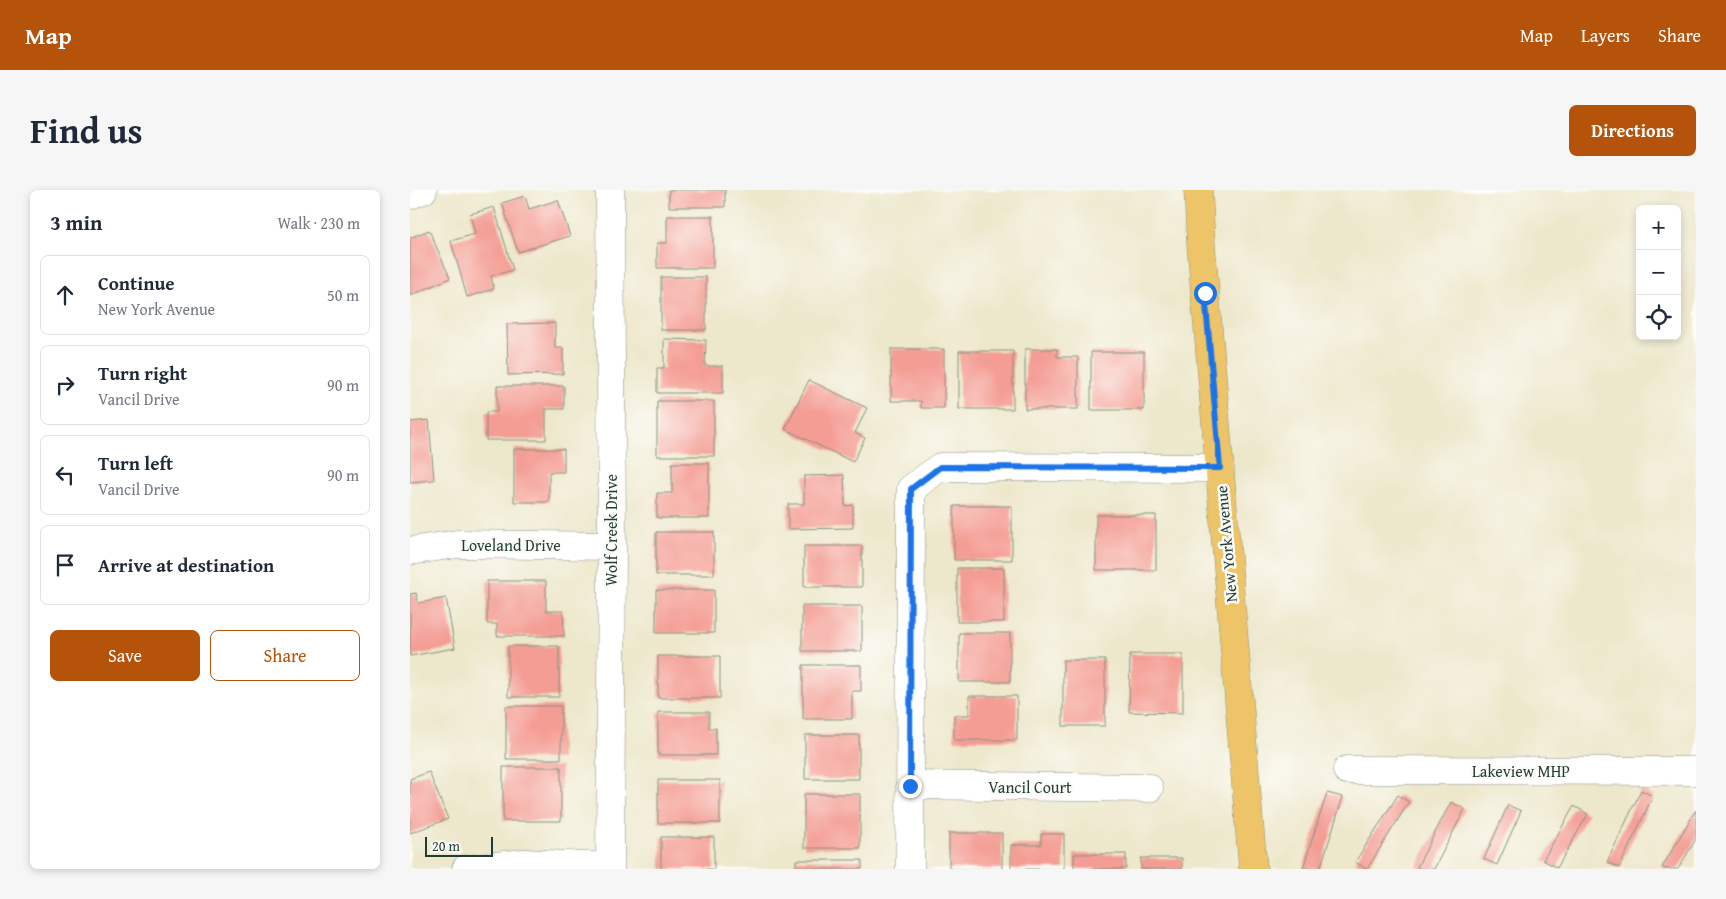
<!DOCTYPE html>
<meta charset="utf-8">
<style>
:root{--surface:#fff;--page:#f6f6f7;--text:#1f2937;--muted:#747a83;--line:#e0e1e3;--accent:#b45309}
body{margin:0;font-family:"Gentium Book Plus",serif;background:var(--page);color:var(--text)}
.controls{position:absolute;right:15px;top:15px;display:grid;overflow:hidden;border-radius:8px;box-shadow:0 2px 8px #0003}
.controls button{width:45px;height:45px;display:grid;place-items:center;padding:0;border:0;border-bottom:1px solid var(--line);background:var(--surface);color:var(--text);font:25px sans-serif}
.scale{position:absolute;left:15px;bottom:12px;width:68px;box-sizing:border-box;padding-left:5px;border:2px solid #1f3d34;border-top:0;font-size:14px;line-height:18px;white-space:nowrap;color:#1f3d34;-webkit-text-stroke:4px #fdfcf7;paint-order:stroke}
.stop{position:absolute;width:15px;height:15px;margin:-11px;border:4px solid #1a73e8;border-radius:50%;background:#fff}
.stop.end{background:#1a73e8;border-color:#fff;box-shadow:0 1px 5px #0008}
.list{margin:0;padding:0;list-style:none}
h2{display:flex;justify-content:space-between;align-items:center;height:65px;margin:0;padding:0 20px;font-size:21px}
h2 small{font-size:16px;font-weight:400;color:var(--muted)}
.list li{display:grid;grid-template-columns:32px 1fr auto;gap:15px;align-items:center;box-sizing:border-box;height:80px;margin:0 10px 10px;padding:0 10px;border:1px solid var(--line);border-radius:8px}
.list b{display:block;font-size:19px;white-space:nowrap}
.list p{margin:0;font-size:16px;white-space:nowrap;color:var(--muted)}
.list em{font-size:16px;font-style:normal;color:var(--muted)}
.actions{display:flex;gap:10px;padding:15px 20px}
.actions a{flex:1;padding:11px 0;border:1px solid var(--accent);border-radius:8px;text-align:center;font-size:18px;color:var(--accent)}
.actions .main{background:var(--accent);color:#fff}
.icon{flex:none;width:28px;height:28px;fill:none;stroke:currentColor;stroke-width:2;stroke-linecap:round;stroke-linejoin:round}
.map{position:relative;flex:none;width:1286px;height:679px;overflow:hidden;border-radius:8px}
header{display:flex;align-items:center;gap:30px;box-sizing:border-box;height:70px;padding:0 25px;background:var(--accent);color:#fff}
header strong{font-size:24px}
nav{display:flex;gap:28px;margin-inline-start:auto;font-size:18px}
.intro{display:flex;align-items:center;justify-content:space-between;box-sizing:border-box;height:120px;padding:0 30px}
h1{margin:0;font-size:35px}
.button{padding:12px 22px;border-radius:8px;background:var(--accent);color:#fff;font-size:18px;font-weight:700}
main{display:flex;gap:30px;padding:0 30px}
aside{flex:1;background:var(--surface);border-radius:8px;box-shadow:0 2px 8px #0003}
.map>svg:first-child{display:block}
.building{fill:#f49d94}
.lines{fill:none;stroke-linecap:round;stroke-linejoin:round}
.minor-casing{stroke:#869280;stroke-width:29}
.major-casing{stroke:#869280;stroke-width:29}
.minor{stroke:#fff;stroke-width:28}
.major{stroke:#eec469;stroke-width:28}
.route{stroke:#1a73e8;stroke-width:6}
.labels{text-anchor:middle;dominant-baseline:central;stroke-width:5;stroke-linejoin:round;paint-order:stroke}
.street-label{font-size:16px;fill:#1f3d34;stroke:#fdfcf7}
</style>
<header>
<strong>Map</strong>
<nav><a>Map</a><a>Layers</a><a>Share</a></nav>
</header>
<div class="intro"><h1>Find us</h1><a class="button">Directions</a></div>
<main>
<aside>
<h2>3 min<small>Walk · 230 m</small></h2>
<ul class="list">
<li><svg class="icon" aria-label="ahead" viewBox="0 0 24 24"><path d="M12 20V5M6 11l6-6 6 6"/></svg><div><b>Continue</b><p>New York Avenue</p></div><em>50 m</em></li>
<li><svg class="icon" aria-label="right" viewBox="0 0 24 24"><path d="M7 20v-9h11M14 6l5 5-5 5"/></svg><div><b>Turn right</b><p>Vancil Drive</p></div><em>90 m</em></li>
<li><svg class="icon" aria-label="left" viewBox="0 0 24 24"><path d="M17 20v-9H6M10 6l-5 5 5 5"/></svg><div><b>Turn left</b><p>Vancil Drive</p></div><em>90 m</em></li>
<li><svg class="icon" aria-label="arrive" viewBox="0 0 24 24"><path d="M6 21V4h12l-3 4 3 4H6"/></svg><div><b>Arrive at destination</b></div></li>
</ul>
<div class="actions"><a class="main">Save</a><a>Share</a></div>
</aside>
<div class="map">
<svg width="1286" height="679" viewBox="0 0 1286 679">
<rect width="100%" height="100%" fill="#fdfcf7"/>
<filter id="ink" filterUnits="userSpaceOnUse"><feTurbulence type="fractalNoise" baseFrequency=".02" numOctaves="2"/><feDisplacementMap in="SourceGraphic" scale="10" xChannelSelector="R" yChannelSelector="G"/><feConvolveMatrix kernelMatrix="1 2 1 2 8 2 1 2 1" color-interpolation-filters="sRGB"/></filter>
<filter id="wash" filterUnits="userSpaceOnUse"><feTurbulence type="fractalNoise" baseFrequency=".0096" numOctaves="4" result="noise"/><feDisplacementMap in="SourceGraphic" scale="20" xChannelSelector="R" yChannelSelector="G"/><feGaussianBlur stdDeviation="1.12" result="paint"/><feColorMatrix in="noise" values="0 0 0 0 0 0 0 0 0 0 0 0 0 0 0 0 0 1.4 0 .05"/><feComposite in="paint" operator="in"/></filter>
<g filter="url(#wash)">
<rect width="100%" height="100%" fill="#ede7cb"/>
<g id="blocks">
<path class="building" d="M259 0H315V17H259Z
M115 6 119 19 148 10 160 46 108 62 92 13Z
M84 17 103 80 81 86 84 99 57 107 41 51 65 44 60 24Z
M257 26H303V78H247V53H257Z
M19 40 40 88 0 106V48Z
M251 87H296V140H251Z
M145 133V158H153V184L98 185 97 134Z
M254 149 296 150 295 176H313V203H247V178H254Z
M481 159H534V218H511V211H481Z
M615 159H647V167H668V219H615Z
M549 161H603V219H549Z
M681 162H734V220H681Z
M399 190 457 218 445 243 455 248 443 272 375 239Z
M87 196H154V219H136V250H76V222H87Z
M247 211H304V266H247Z
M19 230 24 290 0 292V232Z
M104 259H154V282H139V312H104Z
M262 273H299V328H247V303H262Z
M434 285 435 316 443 315V338L378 339V314H394V286Z
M544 316H602V370H544Z
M686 325H746V380H686Z
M246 342H304V385H246Z
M394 356H452V397H394Z
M547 378H594V432H547Z
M77 391H136V421H153L154 446H87V434H77Z
M246 400H304V443H246Z
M6 403 8 413 36 408 45 458 0 466V404Z
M392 416H452V461H392Z
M549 443H600V492H549Z
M98 456H149V507H98Z
M720 464H773V523L719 522Z
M248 466H310V508H248Z
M653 470H695V536H653Z
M393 475H451V501H442V529H393Z
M559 506H607V550H544V525H559Z
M96 516H151V569H96Z
M248 522H299V538H306V565H248Z
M395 545H449V589H395Z
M93 577H151V631H93Z
M19 582 38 629 0 643V589Z
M248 590H310V633H248Z
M1231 600 1243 606 1209 678 1197 672Z
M917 603 933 607 910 679 893 678Z
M394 604H450V658H394Z
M988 605 999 612 957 679 945 672Z
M1041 612 1055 619 1024 679H1011L1007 677Z
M1098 615 1111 621 1087 675 1074 669Z
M1164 616 1178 624 1147 678 1133 670Z
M1286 620V649L1268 679H1255L1252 677Z
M539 643H592V679H539Z
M631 644H654V679H601V655H631Z
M251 647H304V679H251Z
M664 664H716V679H664Z
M731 668H772V679H731Z
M386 670H452V679H386Z"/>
</g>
</g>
<g filter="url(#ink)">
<use href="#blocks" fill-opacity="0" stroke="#869280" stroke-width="1"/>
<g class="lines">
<g class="minor-casing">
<path id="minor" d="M0 5 13 0
M0 361 47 354 202 356
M937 580 1286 581
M500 595 739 598
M56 679 114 673 200 677
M200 679 202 356 200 0
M500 679 501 299 530 277 810 278"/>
</g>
<g class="major-casing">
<path id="major" d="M788 0 791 54 843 679"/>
</g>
<use href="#minor" class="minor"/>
<use href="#major" class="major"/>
</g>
</g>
<g class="lines" filter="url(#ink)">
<path class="route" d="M500 596 501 299 530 277 810 278 795 103"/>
</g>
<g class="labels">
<g class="street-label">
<text transform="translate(201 340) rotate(-90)">Wolf Creek Drive</text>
<text transform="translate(816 354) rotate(-95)">New York Avenue</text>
<text x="101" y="355">Loveland Drive</text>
<text x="1111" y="581">Lakeview MHP</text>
<text x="620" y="597">Vancil Court</text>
</g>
</g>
</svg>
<div class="controls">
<button>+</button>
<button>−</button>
<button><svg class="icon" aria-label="locate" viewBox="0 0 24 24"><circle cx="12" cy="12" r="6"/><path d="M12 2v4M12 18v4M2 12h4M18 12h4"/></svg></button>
</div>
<div class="scale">20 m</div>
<div class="stop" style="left:795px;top:103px"></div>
<div class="stop end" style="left:500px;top:596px"></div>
</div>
</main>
